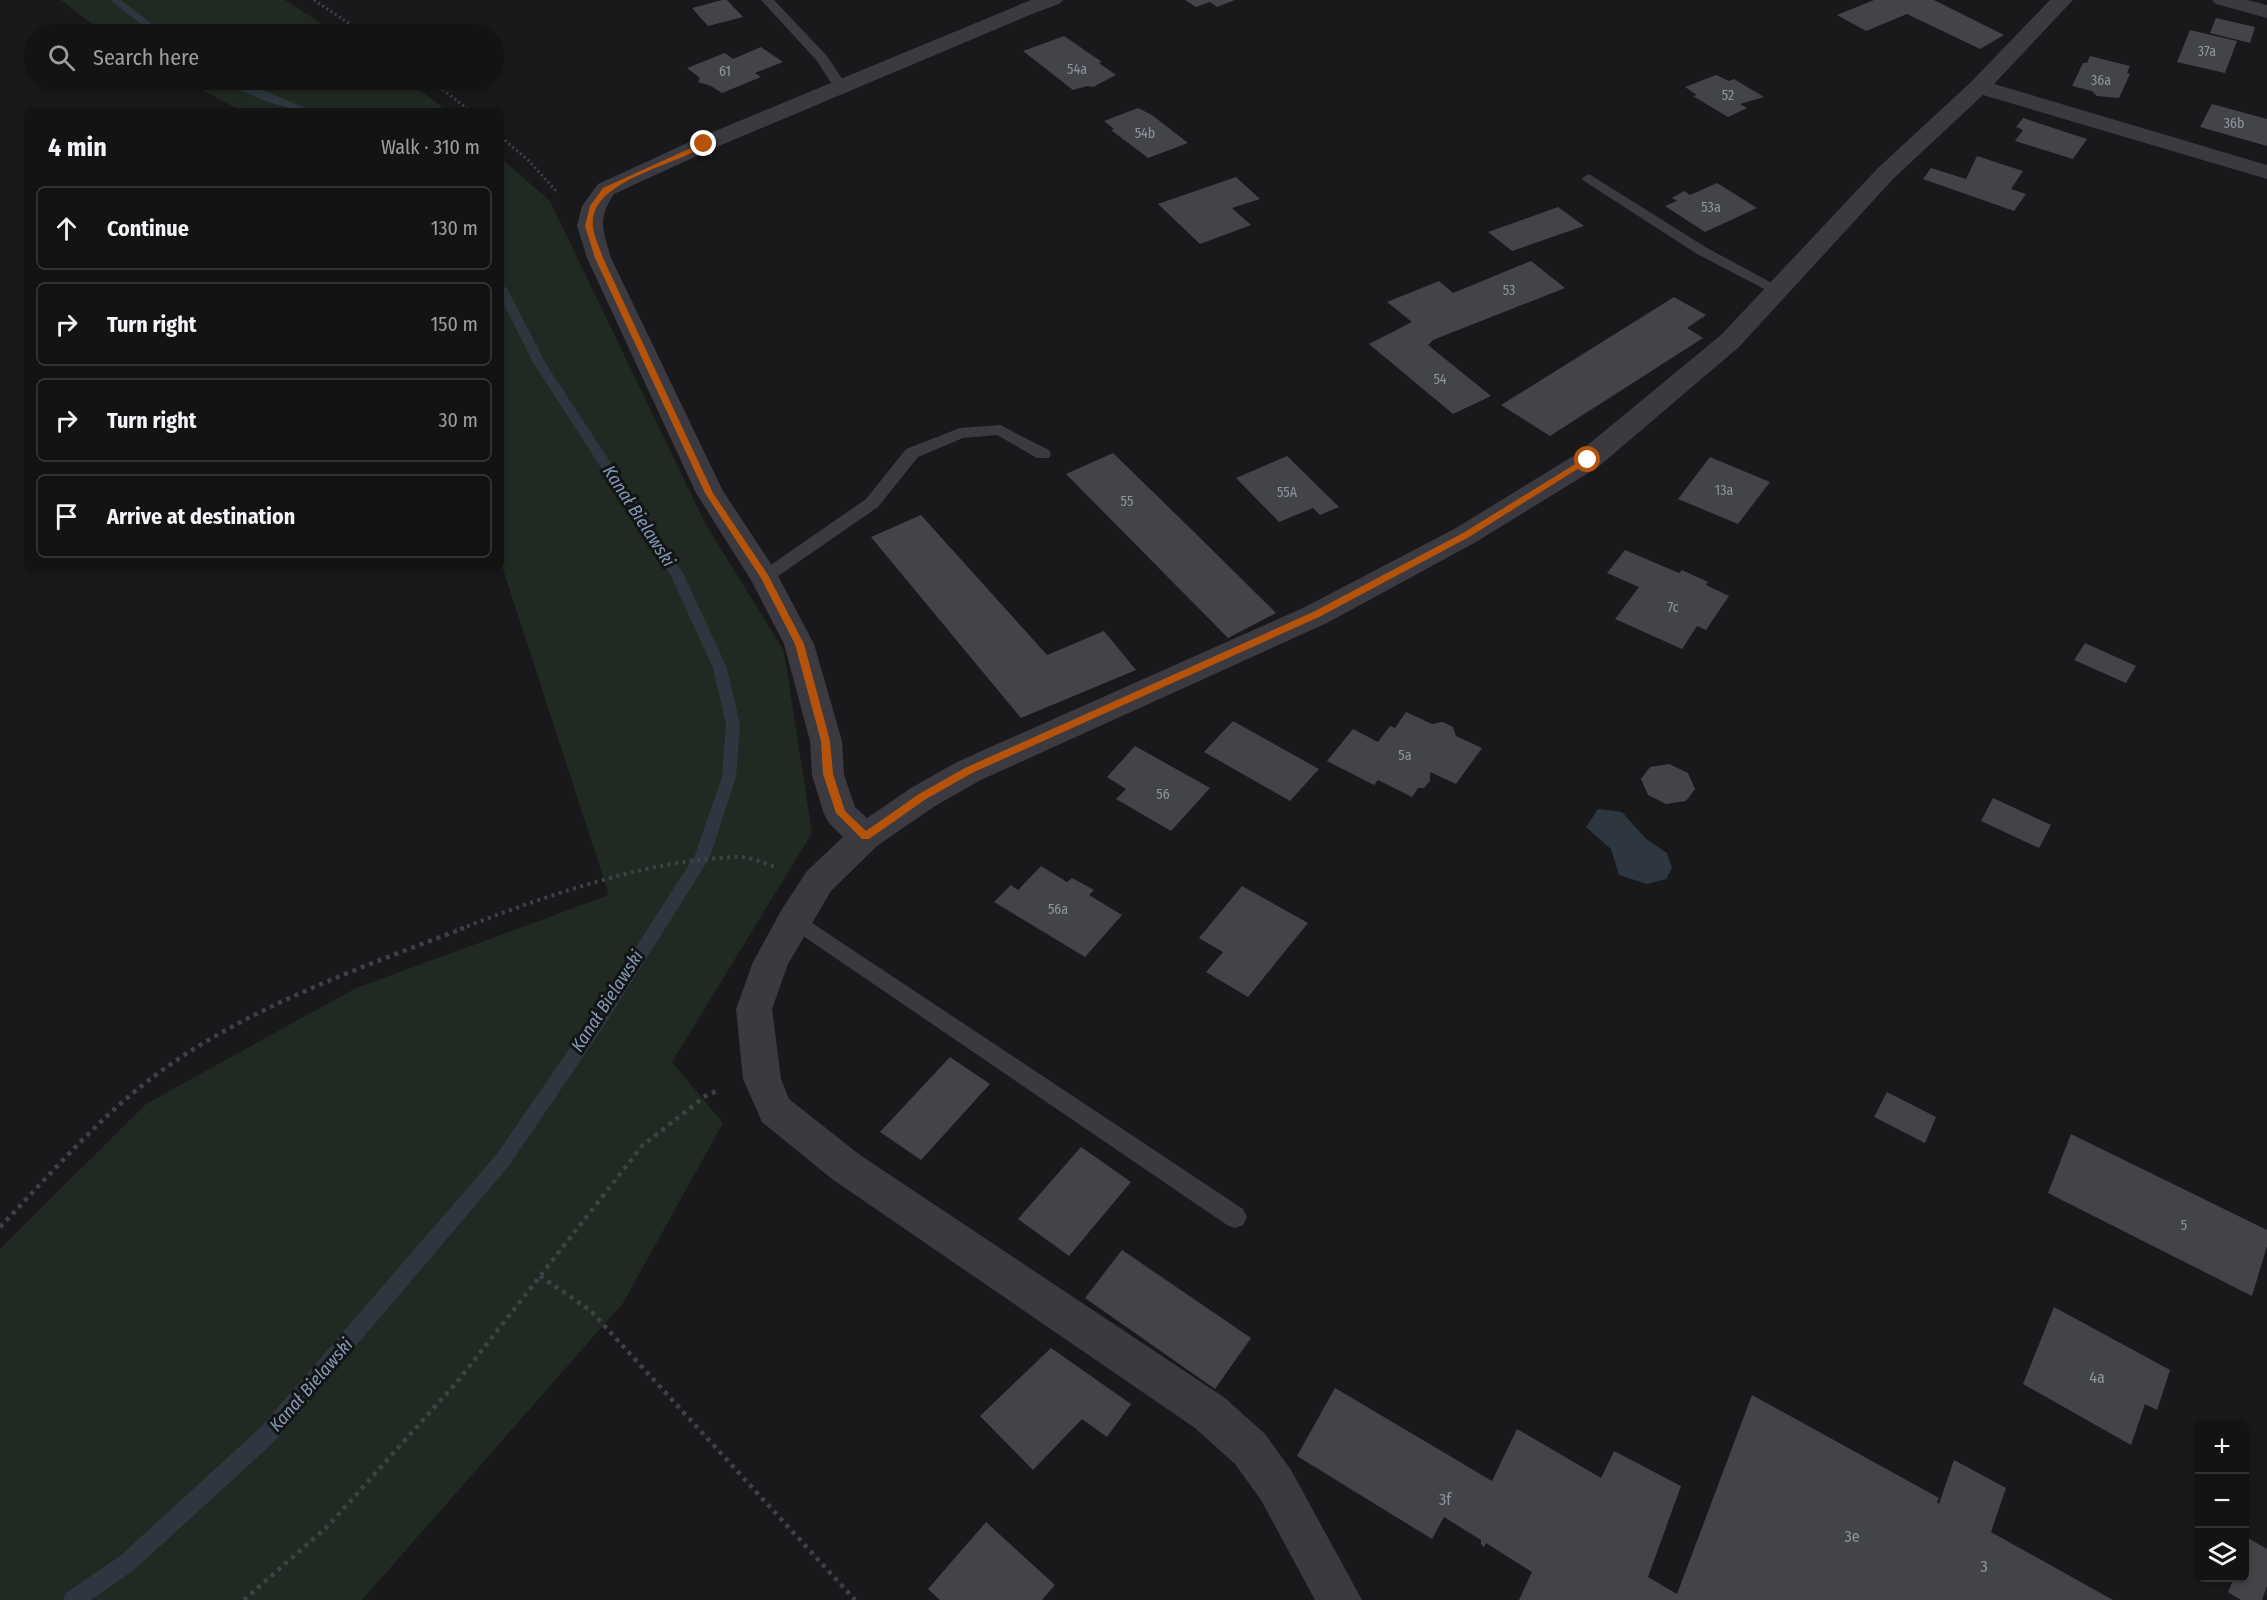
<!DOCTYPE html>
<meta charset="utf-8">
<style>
:root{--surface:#131314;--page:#1c1c1d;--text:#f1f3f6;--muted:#9d9ea0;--line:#323234}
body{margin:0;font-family:"Fira Sans Condensed",sans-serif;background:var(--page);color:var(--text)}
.controls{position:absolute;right:18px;bottom:18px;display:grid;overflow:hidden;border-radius:9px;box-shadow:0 3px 9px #0003}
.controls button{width:54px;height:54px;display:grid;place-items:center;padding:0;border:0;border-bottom:2px solid var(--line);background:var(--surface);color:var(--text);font:30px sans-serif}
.stop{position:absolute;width:18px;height:18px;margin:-14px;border:4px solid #b45309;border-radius:50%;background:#fff}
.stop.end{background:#b45309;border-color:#fff;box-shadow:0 2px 6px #0008}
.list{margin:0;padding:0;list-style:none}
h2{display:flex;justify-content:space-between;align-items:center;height:78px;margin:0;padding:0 24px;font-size:26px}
h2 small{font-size:20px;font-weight:400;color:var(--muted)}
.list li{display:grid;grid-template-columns:39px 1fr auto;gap:18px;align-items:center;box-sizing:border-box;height:84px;margin:0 12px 12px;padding:0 12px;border:2px solid var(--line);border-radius:9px}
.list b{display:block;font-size:22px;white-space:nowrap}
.list em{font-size:20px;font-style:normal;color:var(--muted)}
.icon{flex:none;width:33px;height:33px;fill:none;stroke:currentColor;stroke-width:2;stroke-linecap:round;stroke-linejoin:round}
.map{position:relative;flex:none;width:2267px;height:1600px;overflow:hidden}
.search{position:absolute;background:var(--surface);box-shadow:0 3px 9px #0003;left:24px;top:24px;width:480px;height:66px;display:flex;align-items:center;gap:15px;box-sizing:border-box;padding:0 21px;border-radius:33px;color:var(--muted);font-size:22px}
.panel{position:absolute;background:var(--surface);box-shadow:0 3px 9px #0003;left:24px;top:108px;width:480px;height:462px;border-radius:9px}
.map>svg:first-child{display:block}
.green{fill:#202922}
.water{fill:#2e373f}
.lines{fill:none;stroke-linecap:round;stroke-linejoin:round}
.stream{fill:#2e373f;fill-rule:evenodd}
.building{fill:#434448}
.path-far2{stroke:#404147;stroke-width:3;stroke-dasharray:2 3;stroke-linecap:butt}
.path-far1{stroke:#404147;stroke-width:4;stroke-dasharray:3 4.5;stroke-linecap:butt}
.path{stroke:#404147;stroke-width:4.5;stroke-dasharray:4 5;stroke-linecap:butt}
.service{fill:#3a3a40;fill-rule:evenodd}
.minor{fill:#3a3a40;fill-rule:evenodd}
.route{fill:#b45309}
.labels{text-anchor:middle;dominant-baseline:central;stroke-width:6;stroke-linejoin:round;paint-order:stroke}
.number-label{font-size:14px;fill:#91949e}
.near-number-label{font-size:16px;fill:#91949e}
.water-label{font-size:18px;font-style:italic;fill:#829cb6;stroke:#141416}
</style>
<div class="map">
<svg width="2267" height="1600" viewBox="0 0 2267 1600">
<rect width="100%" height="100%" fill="#19191b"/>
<path class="green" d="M61 0H285L338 34H105Z
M185 80H407L447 111H241Z
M501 158 550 201 705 523 784 651 812 833 672 1062 723 1123 623 1303 362 1600H0V1249L146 1104 356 988 609 895 501 563Z"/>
<path class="water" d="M1598 809 1622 812 1646 839 1667 853 1672 868 1666 879 1647 884 1619 875 1611 849 1586 827Z"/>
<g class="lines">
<path class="stream" d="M110 0H121L165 34H154Z
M227 80H239L312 111C289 111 244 96 227 80Z
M501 285 507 288 546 364 683 573 727 668 740 724 736 777 710 857 602 1029 508 1167 275 1441 134 1570 91 1600H63L66 1593 120 1556 261 1427 496 1155 590 1019 695 855 722 777 726 724 713 668 670 574 534 364 501 299Z"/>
</g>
<path class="building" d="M722 0H727L743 17 708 26 692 8Z
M1185 0H1235L1217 7 1210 2 1196 7Z
M1874 0H1934L2004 35 1980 49 1907 14 1866 31 1837 15Z
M2216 18 2255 27 2250 43 2210 33Z
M2190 30 2237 41 2225 73 2177 62Z
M1064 36 1102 62 1099 63 1116 75 1093 87 1087 86 1073 90 1023 51Z
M761 47 783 62 755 73 761 77 722 93 711 86 698 82 700 78 687 68 725 53 733 59Z
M2090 56 2130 66 2127 73 2130 74 2119 98 2097 96 2092 91 2072 86 2083 63H2087Z
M1716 75 1729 81 1734 79 1764 97 1740 104 1747 108 1728 117 1693 96 1697 95 1685 87Z
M2212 104 2267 119V146L2200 127Z
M1138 108 1152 115 1188 143 1148 158 1111 130 1114 129 1104 121Z
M2023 118 2087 139 2073 159 2015 141 2023 130 2016 127Z
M1977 156 2023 171 2011 189 2026 194 2014 211 1923 179 1931 168 1966 179Z
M1236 177 1260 199 1232 208 1251 225 1200 244 1158 204Z
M1717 183 1757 208 1705 232 1665 206 1677 201 1672 198 1684 191 1690 195Z
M1558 207 1584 226 1512 251 1488 232Z
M1531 261 1565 288 1433 340 1428 345 1491 396 1453 414 1369 344 1412 322 1387 302 1439 281 1453 293Z
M1674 297 1706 315 1687 328 1703 338 1550 436 1501 405Z
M1113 453 1190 528 1276 613 1228 638 1066 474Z
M1287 456 1339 507 1320 515 1313 508 1279 522 1236 478Z
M1710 457 1770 482 1738 524 1678 499Z
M921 515 1047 655 1104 631 1136 670 1021 718 871 537Z
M1625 550 1679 573 1682 570 1708 582 1706 585 1729 596 1706 630 1697 626 1682 649 1615 619 1639 587 1607 573Z
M2085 643 2136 666 2126 683 2074 660Z
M1406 712 1432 724 1443 722 1453 727 1456 736 1482 748 1456 784 1430 772V781L1424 788H1418L1412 797 1378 780 1374 785 1327 761 1353 729 1378 742 1390 726 1395 728Z
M1233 721 1319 769 1290 801 1204 752Z
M1135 746 1210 788 1171 831 1116 799 1126 789 1107 777Z
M1669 764 1688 773 1695 789 1686 801 1666 804 1648 795 1641 779 1650 767Z
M1993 798 2051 825 2039 848 1981 821Z
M1041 866 1067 882 1072 878 1094 890 1089 895 1122 915 1085 957 994 902 1011 885 1018 890Z
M1242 886 1308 923 1248 997 1206 972 1223 952 1199 938Z
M950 1057 990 1084 921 1160 880 1132Z
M1887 1092 1936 1117 1925 1143 1874 1117Z
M2071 1134 2267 1230V1246L2252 1296 2048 1193Z
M1081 1147 1131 1182 1069 1256 1018 1219Z
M1122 1250 1251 1338 1215 1389 1085 1298Z
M2054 1307 2170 1370 2157 1410 2145 1404 2131 1445 2023 1384Z
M1051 1348 1131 1404 1107 1437 1082 1419 1033 1470 980 1416Z
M1335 1388 1492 1481 1517 1429 1601 1478 1614 1451 1681 1486 1648 1577 1677 1594 1752 1395 1939 1498 1937 1502 1939 1504 1954 1460 2006 1488 1991 1532 2113 1600H1519L1532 1572 1486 1543 1484 1547 1481 1544V1540L1444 1517 1432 1539 1297 1456Z
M986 1522 1055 1585 1042 1600H940L928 1589Z
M2248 1538 2267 1549V1586L2262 1600H2241L2228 1592 2234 1578H2244V1548Z"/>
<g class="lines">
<path class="path-far2" d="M314 0 365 34
M431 80 470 111
M501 137 528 160 558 193"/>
<path class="path-far1" d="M460 929C543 897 651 858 741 857 752 857 765 864 776 867"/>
<path class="path" d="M0 1227C49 1176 96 1120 153 1077 245 1008 357 969 464 928
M540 1276 590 1310 855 1600
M244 1600 328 1526 457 1382 642 1146 708 1094 718 1091"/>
<path class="service" d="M761 0H774L827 56 847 86 845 89H835L817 61Z
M1589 174 1707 248 1785 290 1777 295 1772 293 1697 254 1584 181 1582 178Z
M1000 425 1049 450 1051 454 1049 458H1037L997 435 963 438 918 457 878 507 771 581H759L756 577 759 573 866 499 906 449 960 428Z
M794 911 1243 1209 1247 1217 1243 1225 1235 1228 1227 1225 787 925 784 919 787 913Z"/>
<path class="minor" d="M1031 0H1063L1059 4 1032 14 712 149 614 194C597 219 603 231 611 258L723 491 775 570 814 644 842 741 844 775 855 807 867 818 911 788 957 762 1305 607 1456 528 1578 453 1721 335 1878 168 1971 82 2050 0H2073L1994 84 2267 165V179L1983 95 1894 178 1739 347 1598 467 1476 542 1327 623 981 780 935 806 877 846 831 891 788 964 772 1009 781 1079 789 1099 860 1155 1225 1398 1265 1434 1291 1470 1362 1600H1315L1261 1500 1235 1464 1195 1428 832 1179 762 1122 743 1079 736 1009 753 962 782 909 807 871 843 837 829 823 824 814 812 775 810 741 784 644 751 580 696 493 587 258 577 226 582 206 598 184 696 139Z
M2212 0H2247L2267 5V18L2216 4Z"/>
</g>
<path class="route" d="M702 143 708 144C679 165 587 180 593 227 594 237 600 248 603 258L713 493 768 575 804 644 830 741 833 774 845 811 866 831 919 794 965 768 1313 612 1463 533 1585 458 1592 460 1469 537 1319 617 972 773 926 799 869 839H862L836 813 823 774 821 741 795 644 761 578 705 493 595 258 585 226 590 206 603 188Z"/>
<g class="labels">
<g class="number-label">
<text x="2207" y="51">37a</text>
<text x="1077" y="69">54a</text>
<text x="725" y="71">61</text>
<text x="2101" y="80">36a</text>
<text x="1728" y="95">52</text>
<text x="2234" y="123">36b</text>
<text x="1145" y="133">54b</text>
<text x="1711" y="207">53a</text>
<text x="1509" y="290">53</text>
<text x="1440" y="379">54</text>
<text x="1724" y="490">13a</text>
<text x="1287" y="492">55A</text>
<text x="1127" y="501">55</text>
<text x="1673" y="607">7c</text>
<text x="1405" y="755">5a</text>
<text x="1163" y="794">56</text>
<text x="1058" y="909">56a</text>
<text x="2184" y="1225">5</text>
</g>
<g class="near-number-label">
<text x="2097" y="1377">4a</text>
<text x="1445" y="1499">3f</text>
<text x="1852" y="1536">3e</text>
<text x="1984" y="1566">3</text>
</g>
<g class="water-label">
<text transform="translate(639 516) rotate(57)">Kanał Bielawski</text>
<text transform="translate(607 1001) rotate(-57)">Kanał Bielawski</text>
<text transform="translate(311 1385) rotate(-49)">Kanał Bielawski</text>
</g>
</g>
</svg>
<div class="controls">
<button>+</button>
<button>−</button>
<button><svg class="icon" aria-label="layers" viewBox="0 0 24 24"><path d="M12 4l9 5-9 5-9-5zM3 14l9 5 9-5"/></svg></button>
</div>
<div class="stop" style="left:1588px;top:460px"></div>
<div class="stop end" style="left:704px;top:144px"></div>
<div class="search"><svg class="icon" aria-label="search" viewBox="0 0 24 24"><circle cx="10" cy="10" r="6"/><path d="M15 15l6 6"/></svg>Search here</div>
<section class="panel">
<h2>4 min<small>Walk · 310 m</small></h2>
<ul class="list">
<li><svg class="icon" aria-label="ahead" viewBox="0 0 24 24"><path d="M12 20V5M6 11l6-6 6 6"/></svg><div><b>Continue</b></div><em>130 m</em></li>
<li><svg class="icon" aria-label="right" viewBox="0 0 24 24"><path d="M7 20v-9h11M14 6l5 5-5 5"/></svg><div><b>Turn right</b></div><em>150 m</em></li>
<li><svg class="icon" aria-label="right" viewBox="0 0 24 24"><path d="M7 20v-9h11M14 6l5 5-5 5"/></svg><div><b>Turn right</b></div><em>30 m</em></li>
<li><svg class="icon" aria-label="arrive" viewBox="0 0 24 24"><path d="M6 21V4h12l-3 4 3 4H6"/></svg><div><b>Arrive at destination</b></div></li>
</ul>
</section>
</div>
